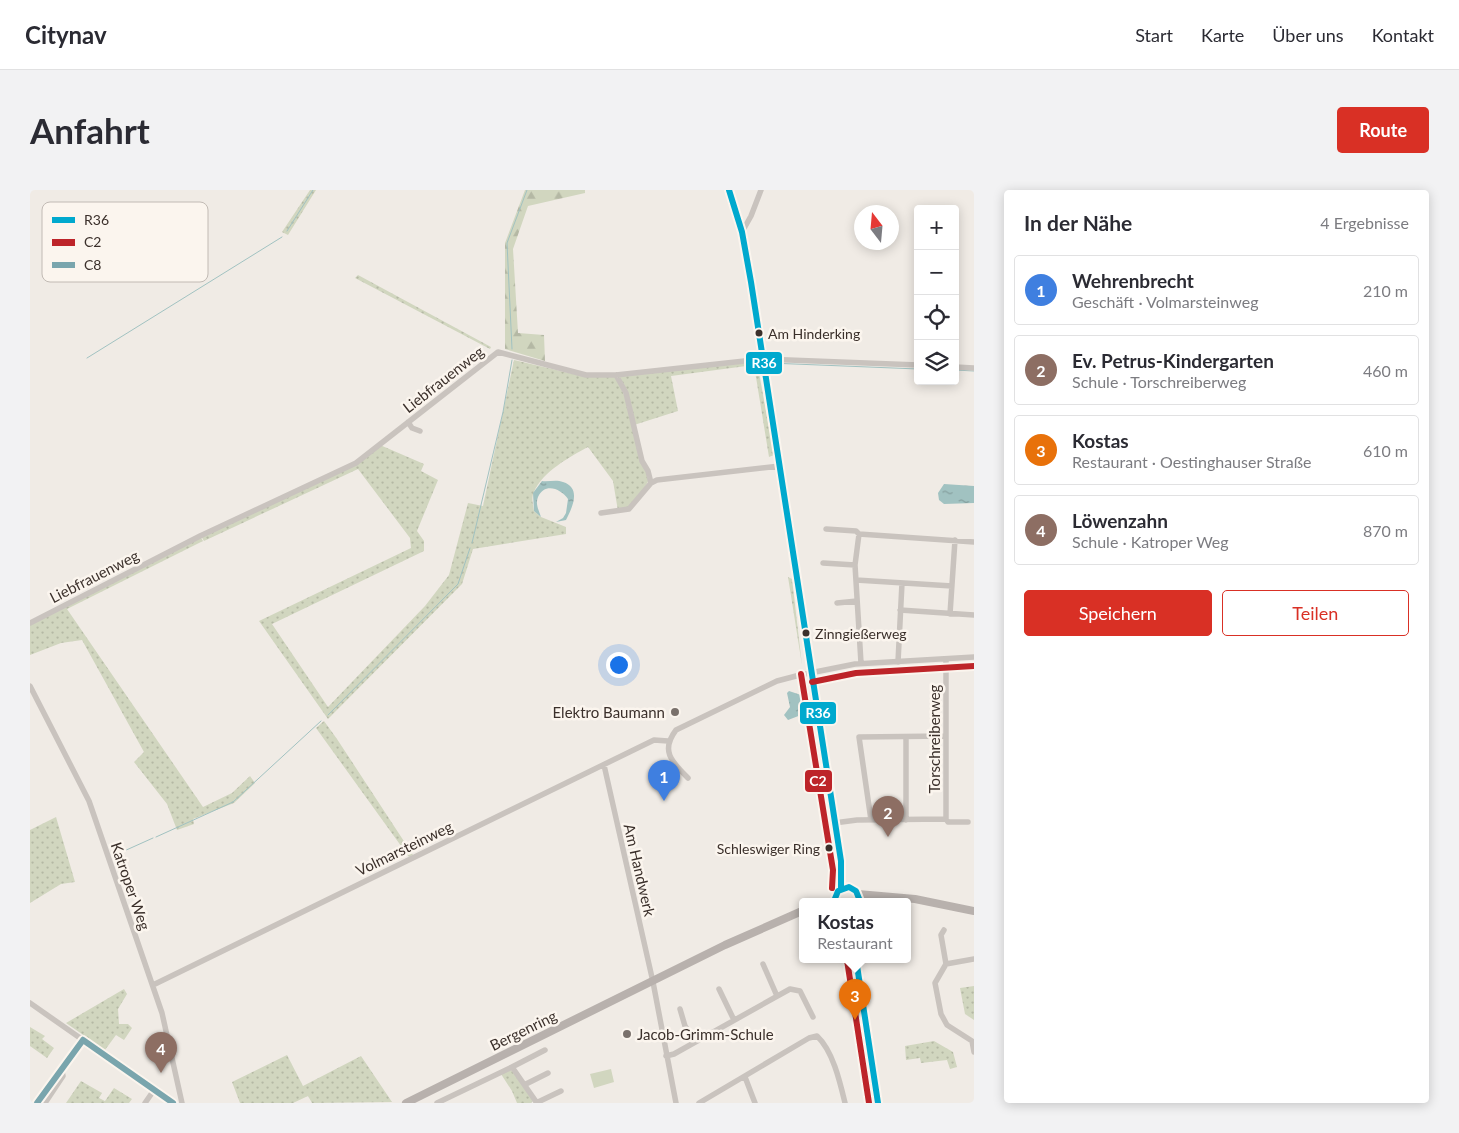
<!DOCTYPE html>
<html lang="de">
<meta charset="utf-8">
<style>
:root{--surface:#fff;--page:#f2f2f3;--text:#2b2b33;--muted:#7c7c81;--line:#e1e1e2;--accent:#d93025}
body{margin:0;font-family:Lato,sans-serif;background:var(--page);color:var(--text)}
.controls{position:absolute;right:15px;top:15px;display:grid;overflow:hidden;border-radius:5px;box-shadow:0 2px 12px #0003}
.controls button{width:45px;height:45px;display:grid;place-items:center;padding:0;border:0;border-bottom:1px solid var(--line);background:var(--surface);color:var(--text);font:25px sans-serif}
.compass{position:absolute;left:824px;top:15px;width:45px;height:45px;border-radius:50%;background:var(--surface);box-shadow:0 2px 12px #0003;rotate:344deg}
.you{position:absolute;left:588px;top:474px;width:18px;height:18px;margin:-12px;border:4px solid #fff;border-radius:50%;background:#1a73e8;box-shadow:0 0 0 8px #1a73e833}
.badge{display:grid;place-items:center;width:32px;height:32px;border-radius:50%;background:var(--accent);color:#fff;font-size:16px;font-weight:700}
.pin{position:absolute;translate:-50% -41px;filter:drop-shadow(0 1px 2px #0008)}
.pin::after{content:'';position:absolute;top:26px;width:18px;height:15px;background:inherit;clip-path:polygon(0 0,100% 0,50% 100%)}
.popup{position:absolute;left:769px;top:708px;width:112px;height:65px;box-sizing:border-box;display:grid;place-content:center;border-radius:5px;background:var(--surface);filter:drop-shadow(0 1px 4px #0005);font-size:16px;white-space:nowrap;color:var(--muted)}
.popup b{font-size:19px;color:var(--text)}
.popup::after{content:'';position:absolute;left:50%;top:100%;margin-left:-10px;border:10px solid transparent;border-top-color:var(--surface)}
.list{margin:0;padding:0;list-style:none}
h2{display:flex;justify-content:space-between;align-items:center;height:65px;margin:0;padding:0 20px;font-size:21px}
h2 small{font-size:16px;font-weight:400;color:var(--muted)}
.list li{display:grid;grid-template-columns:32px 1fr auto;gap:15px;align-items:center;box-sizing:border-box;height:70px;margin:0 10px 10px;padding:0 10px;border:1px solid var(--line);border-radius:5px}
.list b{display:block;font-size:19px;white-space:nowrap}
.list p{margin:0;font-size:16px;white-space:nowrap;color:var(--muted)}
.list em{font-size:16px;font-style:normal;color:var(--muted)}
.actions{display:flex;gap:10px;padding:15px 20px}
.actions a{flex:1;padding:11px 0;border:1px solid var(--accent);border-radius:5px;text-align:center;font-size:18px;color:var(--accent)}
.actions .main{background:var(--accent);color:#fff}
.icon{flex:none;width:28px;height:28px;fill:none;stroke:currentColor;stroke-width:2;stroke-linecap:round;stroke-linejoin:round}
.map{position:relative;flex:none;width:944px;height:913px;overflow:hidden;border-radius:5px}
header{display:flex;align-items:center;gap:30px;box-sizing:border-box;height:70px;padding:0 25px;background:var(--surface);border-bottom:1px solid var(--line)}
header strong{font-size:24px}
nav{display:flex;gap:28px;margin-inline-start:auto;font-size:18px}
.intro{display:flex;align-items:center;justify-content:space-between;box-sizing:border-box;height:120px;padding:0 30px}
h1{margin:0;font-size:35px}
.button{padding:12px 22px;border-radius:5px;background:var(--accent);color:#fff;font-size:18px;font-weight:700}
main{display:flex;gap:30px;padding:0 30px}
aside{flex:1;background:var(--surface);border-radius:5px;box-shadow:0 2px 12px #0003}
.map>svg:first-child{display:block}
.green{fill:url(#green-dots)}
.forest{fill:url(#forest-firs)}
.pitch{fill:#d1d6bf}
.water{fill:url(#water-ripples)}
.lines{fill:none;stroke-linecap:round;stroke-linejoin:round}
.stream{stroke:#a1c2c1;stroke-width:1}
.minor{stroke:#c9c3be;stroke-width:5.5}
.major{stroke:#b8b1ad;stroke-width:8}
.bus-1-casing{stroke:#fbf5ee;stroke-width:10}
.bus-2-casing{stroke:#fbf5ee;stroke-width:10}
.bus-3-casing{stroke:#fbf5ee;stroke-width:10}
.bus-1{stroke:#00a9ce;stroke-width:6}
.bus-2{stroke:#bd2429;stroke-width:6}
.bus-3{stroke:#79a5ad;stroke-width:6}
.bus-dot{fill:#3b302b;stroke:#fbf5ee;stroke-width:2}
.poi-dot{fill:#7a716c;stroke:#fbf5ee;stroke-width:2}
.labels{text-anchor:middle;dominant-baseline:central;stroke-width:5;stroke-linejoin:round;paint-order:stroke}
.bus-label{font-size:14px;fill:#3b302b;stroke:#fbf5ee;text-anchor:start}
.street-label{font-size:15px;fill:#3b302b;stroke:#fbf5ee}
.poi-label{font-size:15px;fill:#3b302b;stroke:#fbf5ee;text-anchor:end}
.key{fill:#fbf5ee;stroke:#c1bab4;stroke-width:1}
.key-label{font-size:14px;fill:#3b302b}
.line-badge{stroke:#fbf5ee;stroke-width:2}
.badge-label{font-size:14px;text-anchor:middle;font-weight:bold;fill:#fff}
</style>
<header>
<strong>Citynav</strong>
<nav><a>Start</a><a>Karte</a><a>Über uns</a><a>Kontakt</a></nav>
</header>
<div class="intro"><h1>Anfahrt</h1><a class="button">Route</a></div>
<main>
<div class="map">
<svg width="944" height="913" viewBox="0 0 944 913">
<defs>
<pattern id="green-dots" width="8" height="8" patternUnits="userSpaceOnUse" patternTransform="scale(1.25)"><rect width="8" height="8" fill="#d1d6bf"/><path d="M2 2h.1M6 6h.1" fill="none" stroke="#b4b8a4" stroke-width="1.8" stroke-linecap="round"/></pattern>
<pattern id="forest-firs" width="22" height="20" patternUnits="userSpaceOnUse" patternTransform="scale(1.25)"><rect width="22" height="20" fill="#d1d6bf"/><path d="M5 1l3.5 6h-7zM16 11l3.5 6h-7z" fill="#b4b8a4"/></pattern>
<pattern id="water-ripples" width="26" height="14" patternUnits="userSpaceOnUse" patternTransform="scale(1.25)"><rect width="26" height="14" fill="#a1c2c1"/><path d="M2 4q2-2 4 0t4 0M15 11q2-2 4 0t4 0" fill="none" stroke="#849e9d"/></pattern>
</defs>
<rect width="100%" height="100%" fill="#f0ebe5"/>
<path class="green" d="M280 0H286L258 45 252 42Z
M328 85 461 157 460 159 325 88Z
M484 170 556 187 585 186C604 218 604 256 620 288L605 315 588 321 583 291 558 257C541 266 512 282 504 302 501 307 503 315 504 321L511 327 536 337V344L443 359 432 394 298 529 229 431 381 358 380 348 328 279 174 351 171 346 327 273 350 255 394 274 391 281 408 290 387 341 394 351V361L242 434 298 517 395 416 419 385 438 313 453 316Z
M727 172 744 265 739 267 724 175 641 186 648 221 604 235 597 203 587 186Z
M170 346 173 351 37 419 173 617 202 603 220 586 225 593 204 613 163 629 164 634 147 640 137 614 104 572 114 562 52 450 31 453 0 465V433Z
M758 387 762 389 772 475Z
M294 531 307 549 383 665 379 667 286 538Z
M26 627 45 692 31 694 0 713V640Z
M944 796V830L935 824 930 798Z
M94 799 97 804 88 819 89 834H98L102 838 94 850 86 845 75 860 36 833Z
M0 837 15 846 12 849 24 858 17 868 0 856Z
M904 851 923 862 927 877 920 879 917 870 891 873 890 868 876 870 875 856Z
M257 865 273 896 331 866 362 912 282 913 278 906 263 913H210L202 892Z
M480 880 483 881 503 911 501 913H487L482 901 471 884Z
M51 891 72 903 69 908 75 911 84 898 102 909 99 913H36Z"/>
<path class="forest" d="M495 0H555V3L498 16 483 59 488 143 514 145 515 171 475 159V53Z"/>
<path class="pitch" d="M581 879 584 892 564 898 560 884Z"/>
<path class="water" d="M512 291C519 292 526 289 533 292 552 298 542 318 536 330L526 332 533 328 536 323 538 309C531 299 515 292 508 307 505 314 509 321 511 327L504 321 503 303Z
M914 294 944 296V313L914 314 909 310 908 303Z
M759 501 771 505 775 520 771 525 758 530 754 525 760 517 757 503Z"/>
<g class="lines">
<path class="stream" d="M257 41 283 0
M482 159 477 53 497 0
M57 168 252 47
M739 173 888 179
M925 180 944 181
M442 353 473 222 482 170
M298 525 428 394 440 358
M126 647 203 612 291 531
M83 666 123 648"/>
<path class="minor" d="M699 0 712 42 721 92 811 671V698
M712 42 721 26 731 0
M925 177 944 178
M586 185 596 203 612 271 618 281 621 293
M378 232 382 238 390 241
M571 323 599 319 621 293 627 290 750 276
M796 339 826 341 829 344 944 352
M829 344 825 375 831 473
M793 373 825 375
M826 390 922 396
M807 413 827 411
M870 420 944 425
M920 424 925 350
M0 433 170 346 326 273 468 162 556 185H586L733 169 888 175
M868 472 872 393
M0 496 59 611 132 823 152 913
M876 547V630
M574 575 623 792 646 913
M658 588C642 572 630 561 646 540L747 491 770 485 825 474 944 467
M916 629V469
M841 630 829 547 916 546
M804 633 827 630 916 629 918 632H938
M914 740 911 745 916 774 905 793 911 824 917 835 942 851 944 862
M826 769 848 913
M733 774 747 806
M916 774 944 769
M123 795 624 550 638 551
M689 799 704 830
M0 813 143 913
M650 819 655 836 665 852
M636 866 644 864 760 799 770 801 783 827
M482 877 515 860
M715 887 725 913
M496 894 518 883
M7 913 53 850
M15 913 33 886 32 881
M115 913 124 900
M407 913 482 877 507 913
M506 913 531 901
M669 913 779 848 787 846C803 861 810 892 815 913"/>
<path class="major" d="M828 704 885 709 944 721
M804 711 808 701 819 697 826 701 830 711
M376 913 695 755 772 721"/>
<g class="bus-1-casing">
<path id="bus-1" d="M699 0 712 42 721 92 811 671V698
M804 711 808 701 819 697 826 701 830 711
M826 769 848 913"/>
</g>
<g class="bus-2-casing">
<path id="bus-2" d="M771 484 803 680 802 698
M782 492 826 483 944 476
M817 770 839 913"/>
</g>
<g class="bus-3-casing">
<path id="bus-3" d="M53 850 143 913
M7 913 53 850"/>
</g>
<use href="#bus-1" class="bus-1"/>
<use href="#bus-2" class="bus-2"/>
<use href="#bus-3" class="bus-3"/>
</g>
<g class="bus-dot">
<circle cx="729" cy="143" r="4.5"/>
<circle cx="776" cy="443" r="4.5"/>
<circle cx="799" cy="658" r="4.5"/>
</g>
<g class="poi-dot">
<circle cx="645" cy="522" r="5"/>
<circle cx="597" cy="844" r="5"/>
</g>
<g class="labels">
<g class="bus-label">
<text x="738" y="143">Am Hinderking</text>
<text x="785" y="443">Zinngießerweg</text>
<text x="790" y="658" text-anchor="end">Schleswiger Ring</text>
</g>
<g class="street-label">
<text transform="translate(413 189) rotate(-38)">Liebfrauenweg</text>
<text transform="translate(64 386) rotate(-27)">Liebfrauenweg</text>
<text transform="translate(904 549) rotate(-90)">Torschreiberweg</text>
<text transform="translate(374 658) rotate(-26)">Volmarsteinweg</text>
<text transform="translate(610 680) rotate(77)">Am Handwerk</text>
<text transform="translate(101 696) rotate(71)">Katroper Weg</text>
<text transform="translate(493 840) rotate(-26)">Bergenring</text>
</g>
<g class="poi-label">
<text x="635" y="522">Elektro Baumann</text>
<text x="607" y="844" text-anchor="start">Jacob-Grimm-Schule</text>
</g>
</g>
<rect x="12" y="12" width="166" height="80" rx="8" class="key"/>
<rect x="22" y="27" width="23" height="6" fill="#00a9ce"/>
<rect x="22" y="49" width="23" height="7" fill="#bd2429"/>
<rect x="22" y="72" width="23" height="6" fill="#79a5ad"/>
<g class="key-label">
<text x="54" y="35">R36</text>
<text x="54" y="57">C2</text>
<text x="54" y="80">C8</text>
</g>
<g class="line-badge">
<rect x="715" y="161" width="38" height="24" rx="5" fill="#00a9ce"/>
<rect x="769" y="511" width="38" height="24" rx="5" fill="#00a9ce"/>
<rect x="774" y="579" width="29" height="24" rx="5" fill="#bd2429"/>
</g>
<g class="badge-label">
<text x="734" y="178">R36</text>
<text x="788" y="528">R36</text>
<text x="788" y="596">C2</text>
</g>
</svg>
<div class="controls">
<button>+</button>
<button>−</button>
<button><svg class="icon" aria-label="locate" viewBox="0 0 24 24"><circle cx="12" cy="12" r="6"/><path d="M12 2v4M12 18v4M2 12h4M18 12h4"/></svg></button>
<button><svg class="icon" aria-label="layers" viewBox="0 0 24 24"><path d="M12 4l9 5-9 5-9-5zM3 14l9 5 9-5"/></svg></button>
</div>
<svg class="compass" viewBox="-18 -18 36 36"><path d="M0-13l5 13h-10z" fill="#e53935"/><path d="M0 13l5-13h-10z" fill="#7c7c81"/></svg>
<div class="you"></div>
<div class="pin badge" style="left:634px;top:611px;background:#3f7fe0">1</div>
<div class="pin badge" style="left:858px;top:647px;background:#8d6e63">2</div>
<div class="pin badge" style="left:825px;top:830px;background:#e8710a">3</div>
<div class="popup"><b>Kostas</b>Restaurant</div>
<div class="pin badge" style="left:131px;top:883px;background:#8d6e63">4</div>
</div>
<aside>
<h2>In der Nähe<small>4 Ergebnisse</small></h2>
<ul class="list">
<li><span class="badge" style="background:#3f7fe0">1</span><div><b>Wehrenbrecht</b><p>Geschäft · Volmarsteinweg</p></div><em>210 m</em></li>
<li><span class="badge" style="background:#8d6e63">2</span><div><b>Ev. Petrus-Kindergarten</b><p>Schule · Torschreiberweg</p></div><em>460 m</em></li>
<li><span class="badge" style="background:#e8710a">3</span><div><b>Kostas</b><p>Restaurant · Oestinghauser Straße</p></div><em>610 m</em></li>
<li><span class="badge" style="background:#8d6e63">4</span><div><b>Löwenzahn</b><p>Schule · Katroper Weg</p></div><em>870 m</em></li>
</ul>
<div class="actions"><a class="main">Speichern</a><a>Teilen</a></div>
</aside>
</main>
